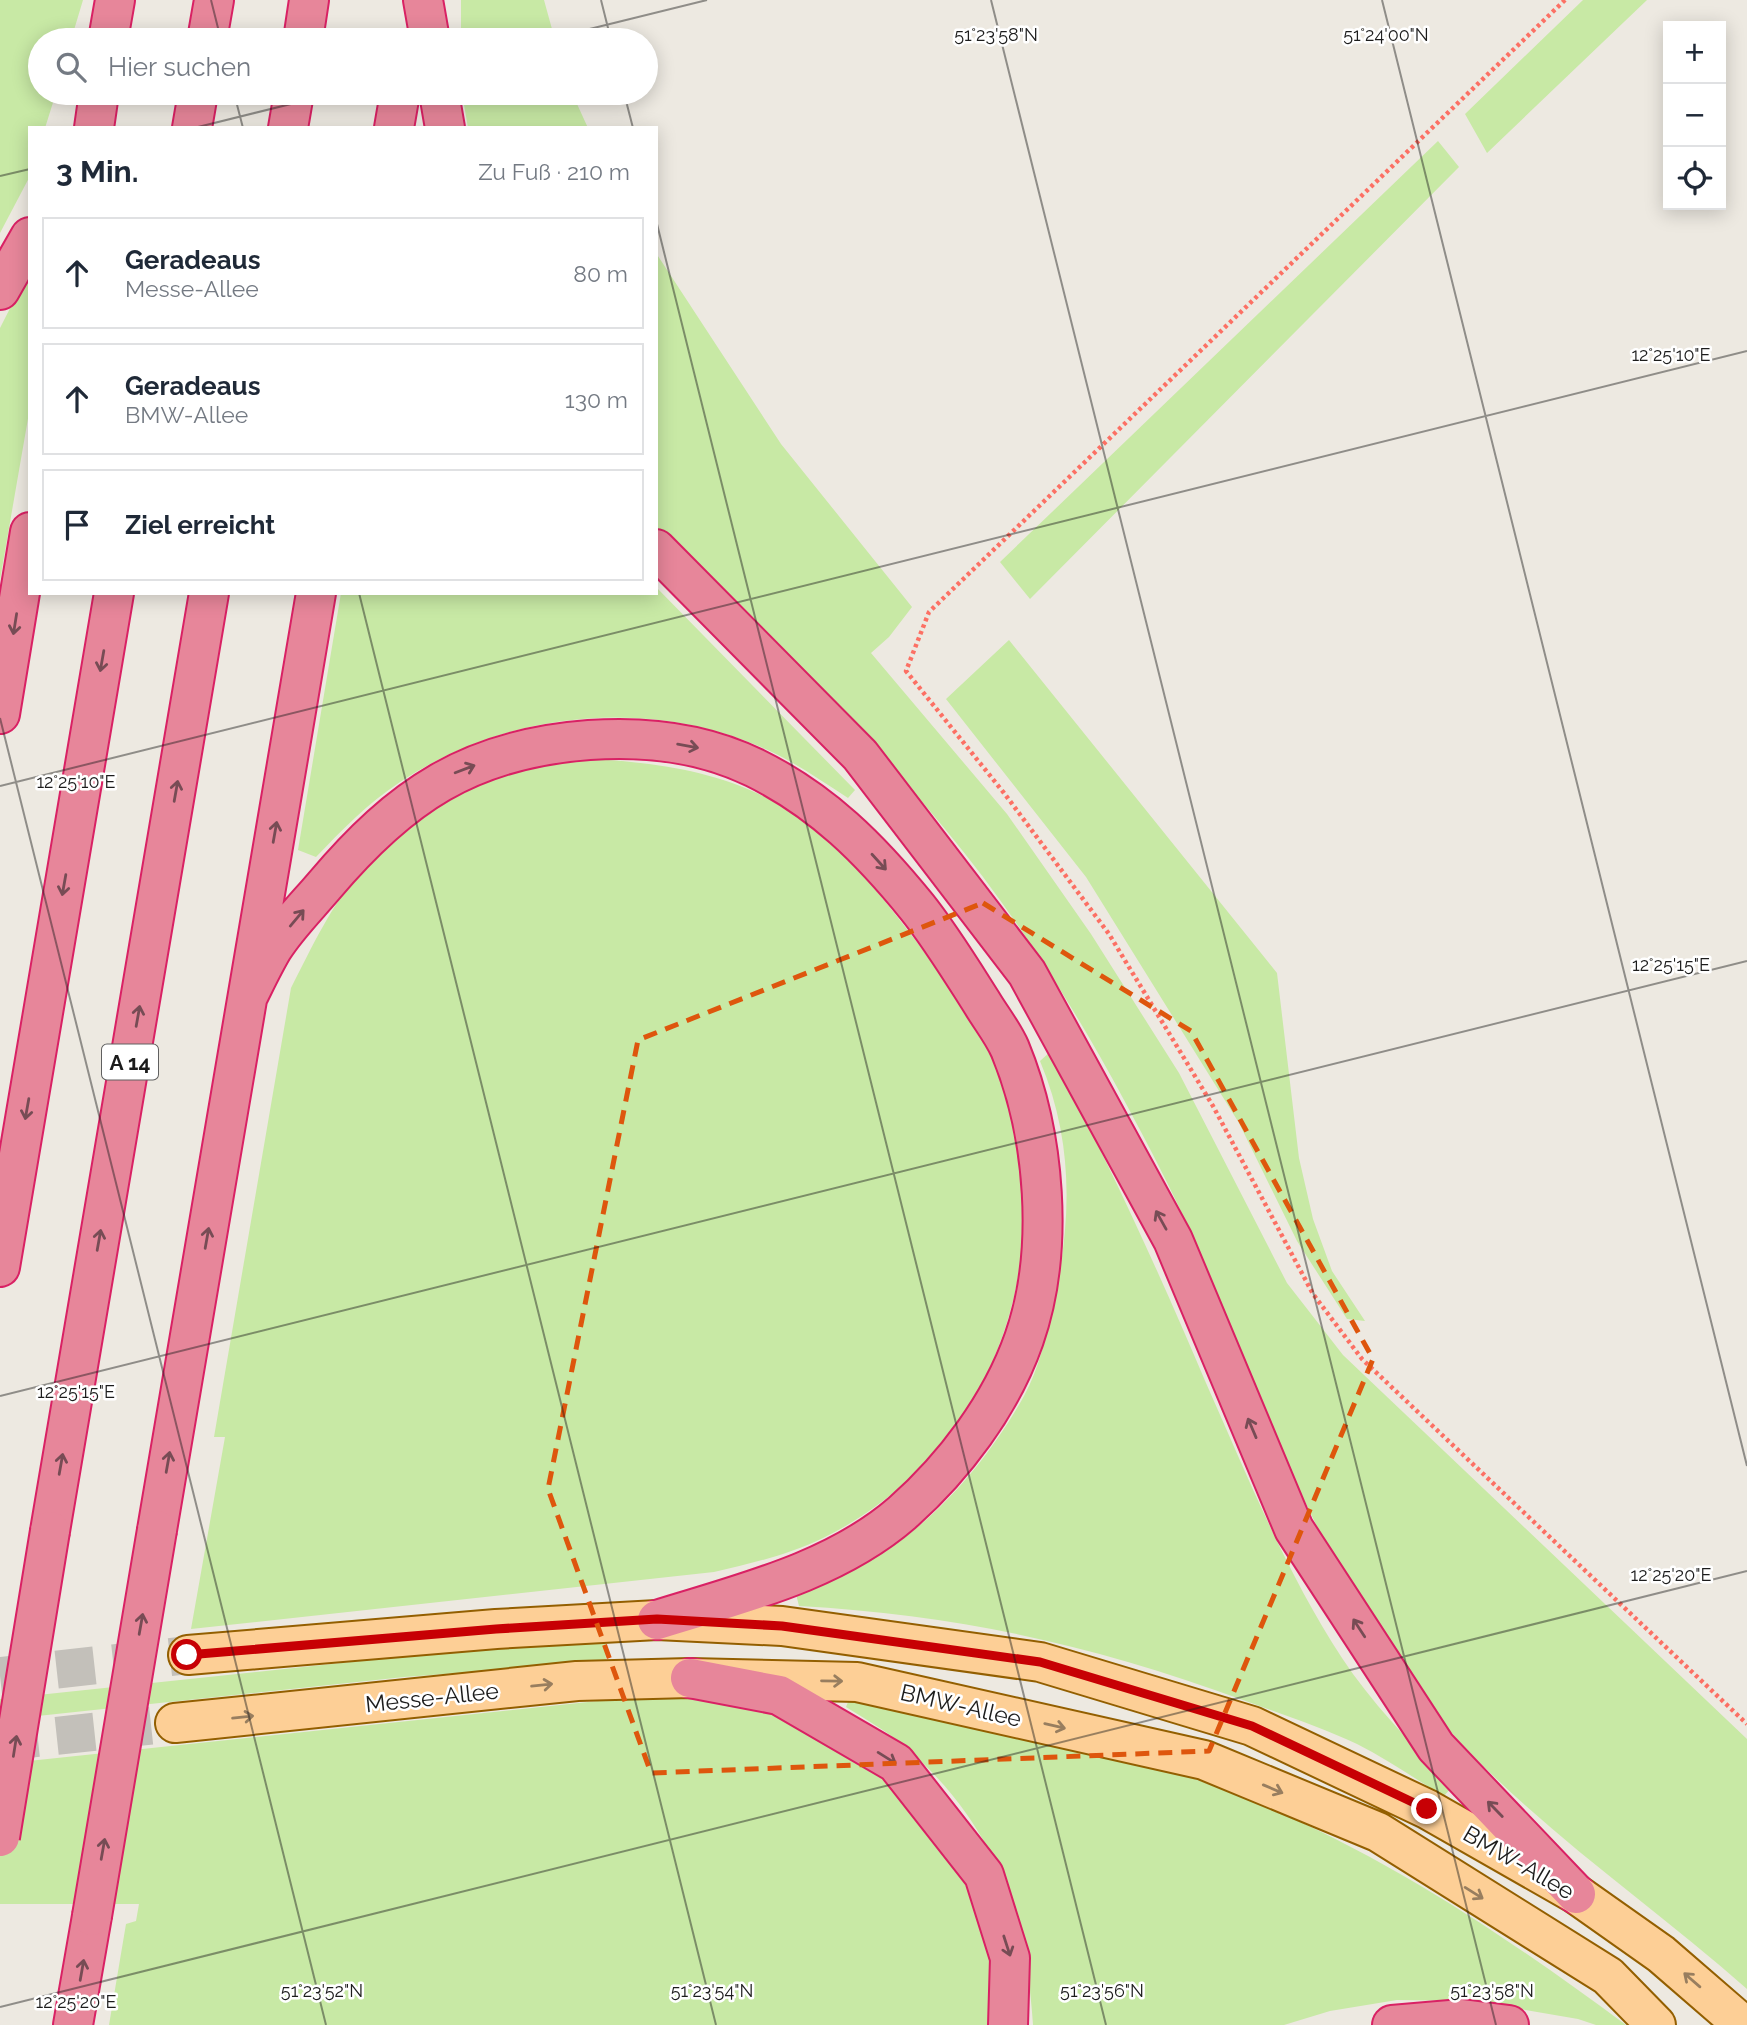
<!DOCTYPE html>
<html lang="de">
<meta charset="utf-8">
<style>
:root{--surface:#fff;--page:#f6f6f7;--text:#1f2937;--muted:#747a83;--line:#e0e1e3}
body{margin:0;font-family:Raleway,sans-serif;background:var(--page);color:var(--text)}
.controls{position:absolute;right:21px;top:21px;display:grid;overflow:hidden;border-radius:0px;box-shadow:0 4px 18px #0003}
.controls button{width:63px;height:63px;display:grid;place-items:center;padding:0;border:0;border-bottom:2px solid var(--line);background:var(--surface);color:var(--text);font:35px sans-serif}
.stop{position:absolute;width:21px;height:21px;margin:-16px;border:5px solid #c70004;border-radius:50%;background:#fff}
.stop.end{background:#c70004;border-color:#fff;box-shadow:0 2px 7px #0008}
.list{margin:0;padding:0;list-style:none}
h2{display:flex;justify-content:space-between;align-items:center;height:91px;margin:0;padding:0 28px;font-size:30px}
h2 small{font-size:23px;font-weight:400;color:var(--muted)}
.list li{display:grid;grid-template-columns:46px 1fr auto;gap:21px;align-items:center;box-sizing:border-box;height:112px;margin:0 14px 14px;padding:0 14px;border:2px solid var(--line);border-radius:0px}
.list b{display:block;font-size:26px;white-space:nowrap}
.list p{margin:0;font-size:23px;white-space:nowrap;color:var(--muted)}
.list em{font-size:23px;font-style:normal;color:var(--muted)}
.icon{flex:none;width:38px;height:38px;fill:none;stroke:currentColor;stroke-width:2;stroke-linecap:round;stroke-linejoin:round}
.map{position:relative;flex:none;width:1747px;height:2025px;overflow:hidden}
.search{position:absolute;background:var(--surface);box-shadow:0 4px 18px #0003;left:28px;top:28px;width:630px;height:77px;display:flex;align-items:center;gap:18px;box-sizing:border-box;padding:0 24px;border-radius:38px;color:var(--muted);font-size:26px}
.panel{position:absolute;background:var(--surface);box-shadow:0 4px 18px #0003;left:28px;top:126px;width:630px;height:469px;border-radius:0px}
.map>svg:first-child{display:block}
.grass{fill:#c8e9a5}
.lines{fill:none;stroke-linecap:round;stroke-linejoin:round}
.major-tunnel{stroke:#c3c0ba;stroke-width:38;stroke-dasharray:38 19;stroke-linecap:butt}
.major-casing{stroke:#935f00;stroke-width:42}
.highway-casing{stroke:#d92164;stroke-width:42}
.path{stroke:#fc7064;stroke-width:4.5;stroke-dasharray:3.5 3.5;stroke-linecap:butt}
.major{stroke:#fdcf96;stroke-width:38}
.highway{stroke:#e7869a;stroke-width:38}
.highway-bridge-casing{stroke:#d92164;stroke-width:42;stroke-linecap:butt}
.highway-bridge{stroke:#e7869a;stroke-width:38}
.oneway{stroke:#774c55}
.oneway2{stroke:#987e5f}
.route{stroke:#c70004;stroke-width:9}
.marked{fill:none;stroke:#de560d;stroke-width:5;stroke-dasharray:14 9;stroke-linejoin:round}
.ticks{fill:none;stroke:#1c1c1c;stroke-width:2;stroke-opacity:0.45}
.labels{text-anchor:middle;dominant-baseline:central;stroke-width:5;stroke-linejoin:round;paint-order:stroke}
.shield{fill:#fff;stroke:#606060;stroke-width:2}
.shield-label{font-size:21px;font-weight:bold;fill:#1c1c1c}
.street-label{font-size:23px;fill:#1c1c1c;stroke:#fff}
.ticks-label{font-size:18px;text-anchor:middle;fill:#1c1c1c;stroke:#fff;stroke-width:5;stroke-linejoin:round;paint-order:stroke}
</style>
<div class="map">
<svg width="1747" height="2025" viewBox="0 0 1747 2025">
<rect width="100%" height="100%" fill="#ede9e1"/>
<path class="grass" d="M0 0H83L71 40H40V93H56L45 128H30V176L0 233Z
M461 0H544L555 40H461Z
M1583 0H1647L1487 153 1465 114Z
M462 93H572L588 128H468Z
M1438 141 1459 167 1030 599 1000 562Z
M656 253 781 444 912 607 889 637 871 653 1007 814 1091 934 1179 1073 1287 1283 1343 1355 1747 1739V1989C1632 1887 1496 1802 1405 1675 1308 1541 1256 1383 1191 1233 1171 1188 1147 1143 1124 1100 1073 1005 1014 912 945 829 857 722 754 626 656 527Z
M30 269V407L0 580V328Z
M656 587 855 790 848 798C820 780 792 760 761 747 644 697 506 712 400 782 368 803 342 830 316 857L298 850 341 593H656Z
M1009 640 1277 973 1299 1158 1313 1219 1332 1271 1365 1321 1347 1319 1297 1241 1239 1123 1086 877 946 699Z
M595 759C659 763 723 772 780 805 838 839 876 889 916 941 938 970 975 1020 990 1052 1070 1233 1005 1449 823 1538 788 1555 752 1563 714 1572L191 1629 225 1437H214L291 988C312 947 332 903 363 869 405 822 469 779 531 766 551 762 573 761 595 759Z
M1050 1052C1108 1160 1158 1270 1206 1383 1247 1475 1286 1573 1342 1658 1373 1705 1414 1746 1452 1787L1444 1796C1415 1779 1387 1759 1357 1744 1321 1727 1281 1714 1243 1700 1094 1645 958 1615 799 1606L796 1594C836 1577 874 1562 908 1535 955 1498 995 1448 1024 1396 1039 1369 1046 1336 1053 1306 1072 1221 1074 1142 1040 1061Z
M605 1639 606 1662 404 1677 0 1720V1699L407 1656Z
M850 1697C974 1723 1101 1744 1220 1788 1369 1844 1499 1931 1626 2025H1596L1578 2019 1473 2001 1397 2000 1330 2011 1284 2025H1033C1026 1912 992 1821 904 1746 887 1731 865 1719 846 1707Z
M680 1698C714 1703 752 1705 784 1719 810 1730 850 1749 873 1766 933 1811 979 1894 993 1967 997 1985 996 2006 997 2025H109L126 1924 136 1921 139 1904H0V1764L607 1700Z"/>
<g class="lines">
<path class="major-tunnel" d="M0 1676 188 1655
M0 1742 175 1723"/>
<g class="major-casing">
<path id="major" d="M188 1655 496 1629 657 1620 782 1626 1040 1662 1252 1726 1427 1809 1576 1894 1661 1954 1743 2025
M175 1723 577 1681 690 1678 857 1682 1204 1760 1378 1832 1608 1976 1656 2025"/>
</g>
<g class="highway-casing">
<path id="highway" d="M423 0 430 40
M108 40 115 0
M207 40 214 0
M303 40 309 0
M439 93 445 128
M94 128 99 93
M192 128 198 93
M288 128 294 93
M394 128 400 93
M0 290 30 237
M656 549 860 755 1027 973 1173 1240 1294 1529 1436 1747 1576 1894
M0 714 30 532
M248 996C256 980 264 963 273 948 287 926 307 906 324 886 400 796 469 749 589 740 645 736 704 743 755 768 822 801 870 849 917 907 941 937 961 970 982 1003 991 1018 1003 1033 1010 1049 1045 1134 1055 1250 1024 1339 1001 1405 954 1467 902 1513 834 1572 740 1594 657 1620
M0 1267 114 593
M157 1530 316 593
M50 1531 209 593
M690 1678 779 1695 896 1763 984 1875 1010 1958 1008 2025
M73 2025 92 1916
M1392 2025 1462 2019 1509 2025"/>
</g>
<path class="path" d="M1565 0 929 612 906 671 1004 793 1109 934 1213 1106 1313 1294 1362 1359 1747 1724"/>
<use href="#major" class="major"/>
<use href="#highway" class="highway"/>
<g class="highway-bridge-casing">
<path id="highway-bridge" d="M0 1837 50 1531
M92 1916 157 1530"/>
</g>
<use href="#highway-bridge" class="highway-bridge"/>
</g>
<defs><path id="oneway-shaft" d="M-6 0H5M1.5-3L5.5 0L1.5 3" fill="none" stroke-width="1.6" stroke-linecap="round" stroke-linejoin="round" transform="scale(1.75)"/></defs>
<g class="oneway">
<use href="#oneway-shaft" transform="translate(15 624) rotate(99)"/>
<use href="#oneway-shaft" transform="translate(102 661) rotate(100)"/>
<use href="#oneway-shaft" transform="translate(688 746) rotate(10)"/>
<use href="#oneway-shaft" transform="translate(465 769) rotate(-21)"/>
<use href="#oneway-shaft" transform="translate(176 791) rotate(-80)"/>
<use href="#oneway-shaft" transform="translate(275 832) rotate(-80)"/>
<use href="#oneway-shaft" transform="translate(879 862) rotate(48)"/>
<use href="#oneway-shaft" transform="translate(64 885) rotate(100)"/>
<use href="#oneway-shaft" transform="translate(297 918) rotate(-50)"/>
<use href="#oneway-shaft" transform="translate(138 1016) rotate(-80)"/>
<use href="#oneway-shaft" transform="translate(27 1109) rotate(100)"/>
<use href="#oneway-shaft" transform="translate(1161 1220) rotate(-119)"/>
<use href="#oneway-shaft" transform="translate(207 1238) rotate(-80)"/>
<use href="#oneway-shaft" transform="translate(99 1240) rotate(-80)"/>
<use href="#oneway-shaft" transform="translate(1252 1428) rotate(-113)"/>
<use href="#oneway-shaft" transform="translate(168 1462) rotate(-80)"/>
<use href="#oneway-shaft" transform="translate(61 1464) rotate(-80)"/>
<use href="#oneway-shaft" transform="translate(141 1624) rotate(-80)"/>
<use href="#oneway-shaft" transform="translate(1359 1628) rotate(-123)"/>
<use href="#oneway-shaft" transform="translate(15 1746) rotate(-81)"/>
<use href="#oneway-shaft" transform="translate(887 1758) rotate(32)"/>
<use href="#oneway-shaft" transform="translate(1495 1809) rotate(-134)"/>
<use href="#oneway-shaft" transform="translate(103 1849) rotate(-80)"/>
<use href="#oneway-shaft" transform="translate(1007 1946) rotate(72)"/>
<use href="#oneway-shaft" transform="translate(82 1970) rotate(-80)"/>
</g>
<g class="oneway2">
<use href="#oneway-shaft" transform="translate(832 1681) rotate(1)"/>
<use href="#oneway-shaft" transform="translate(542 1685) rotate(-6)"/>
<use href="#oneway-shaft" transform="translate(243 1717) rotate(-6)"/>
<use href="#oneway-shaft" transform="translate(1055 1726) rotate(13)"/>
<use href="#oneway-shaft" transform="translate(1273 1789) rotate(23)"/>
<use href="#oneway-shaft" transform="translate(1474 1893) rotate(32)"/>
<use href="#oneway-shaft" transform="translate(1692 1980) rotate(-139)"/>
</g>
<g class="lines">
<path class="route" d="M187 1655 496 1629 657 1619 782 1626 1040 1662 1252 1726 1427 1809"/>
</g>
<path class="marked" d="M983 903 1191 1031 1373 1359 1209 1751 651 1773 548 1489 638 1040Z"/>
<path class="ticks" d="M211 0 221 40M601 0 611 40M991 0 1496 2025M1382 0 1747 1466M545 40 707 0M234 93 243 128M624 93 633 128M194 128 335 93M0 176 30 169M656 220 1106 2025M359 593 716 2025M0 718 326 2025M0 786 1747 351M0 1396 1747 961M0 2007 1747 1571"/>
<g class="labels">
<rect class="shield" x="102" y="1044.5" width="56" height="35" rx="5"/>
<g class="shield-label">
<text x="130" y="1062">A 14</text>
</g>
<g class="street-label">
<text transform="translate(432 1697) rotate(-6)">Messe-Allee</text>
<text transform="translate(961 1705) rotate(13)">BMW-Allee</text>
<text transform="translate(1519 1862) rotate(30)">BMW-Allee</text>
</g>
</g>
<g class="ticks-label">
<text x="996" y="41">51°23'58"N</text>
<text x="1386" y="41">51°24'00"N</text>
<text x="1671" y="361">12°25'10"E</text>
<text x="76" y="788">12°25'10"E</text>
<text x="1671" y="971">12°25'15"E</text>
<text x="76" y="1398">12°25'15"E</text>
<text x="1671" y="1581">12°25'20"E</text>
<text x="322" y="1997">51°23'52"N</text>
<text x="712" y="1997">51°23'54"N</text>
<text x="1102" y="1997">51°23'56"N</text>
<text x="1492" y="1997">51°23'58"N</text>
<text x="76" y="2008">12°25'20"E</text>
</g>
</svg>
<div class="controls">
<button>+</button>
<button>−</button>
<button><svg class="icon" aria-label="locate" viewBox="0 0 24 24"><circle cx="12" cy="12" r="6"/><path d="M12 2v4M12 18v4M2 12h4M18 12h4"/></svg></button>
</div>
<div class="stop" style="left:187px;top:1655px"></div>
<div class="stop end" style="left:1427px;top:1809px"></div>
<div class="search"><svg class="icon" aria-label="search" viewBox="0 0 24 24"><circle cx="10" cy="10" r="6"/><path d="M15 15l6 6"/></svg>Hier suchen</div>
<section class="panel">
<h2>3 Min.<small>Zu Fuß · 210 m</small></h2>
<ul class="list">
<li><svg class="icon" aria-label="ahead" viewBox="0 0 24 24"><path d="M12 20V5M6 11l6-6 6 6"/></svg><div><b>Geradeaus</b><p>Messe-Allee</p></div><em>80 m</em></li>
<li><svg class="icon" aria-label="ahead" viewBox="0 0 24 24"><path d="M12 20V5M6 11l6-6 6 6"/></svg><div><b>Geradeaus</b><p>BMW-Allee</p></div><em>130 m</em></li>
<li><svg class="icon" aria-label="arrive" viewBox="0 0 24 24"><path d="M6 21V4h12l-3 4 3 4H6"/></svg><div><b>Ziel erreicht</b></div></li>
</ul>
</section>
</div>
